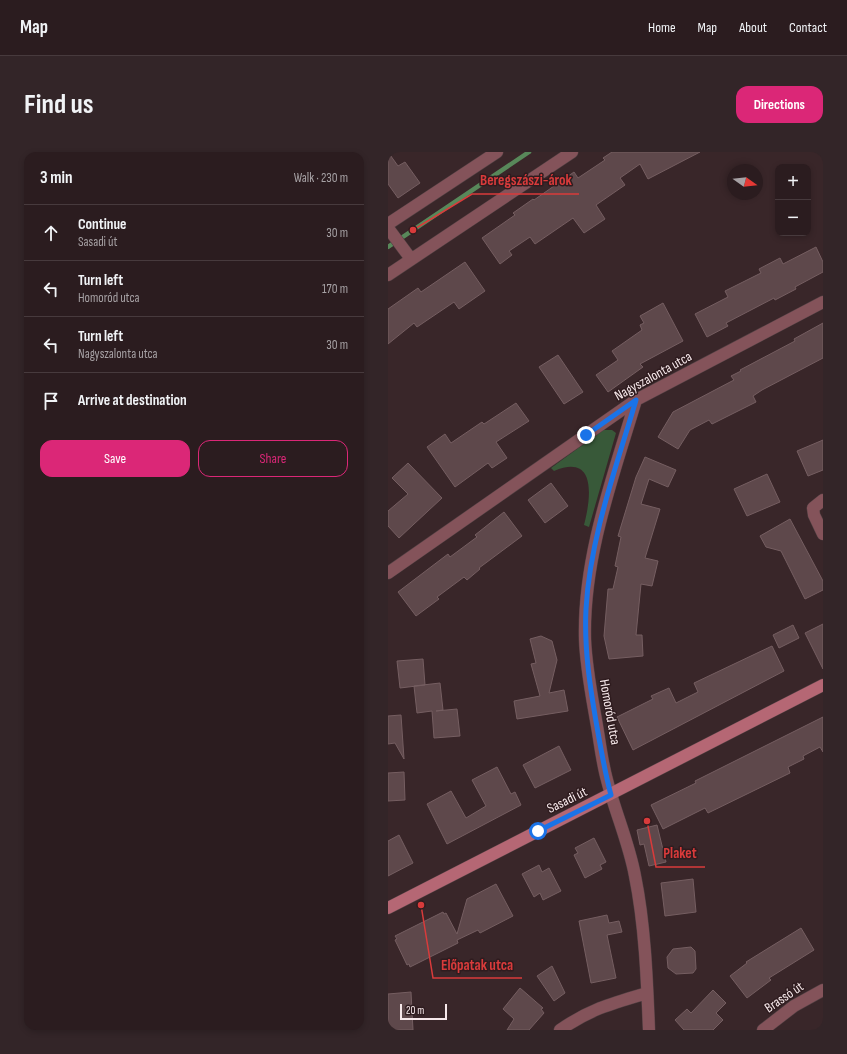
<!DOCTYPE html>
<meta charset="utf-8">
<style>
:root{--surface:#2b1c1f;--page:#332528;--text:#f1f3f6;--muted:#a6a1a4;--line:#473a3d;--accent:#db2777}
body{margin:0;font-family:"Sofia Sans Condensed",sans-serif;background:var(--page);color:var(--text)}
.controls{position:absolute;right:12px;top:12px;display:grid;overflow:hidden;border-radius:8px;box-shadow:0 2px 6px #0003}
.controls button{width:36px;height:36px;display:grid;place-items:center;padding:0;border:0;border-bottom:1px solid var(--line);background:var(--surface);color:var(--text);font:20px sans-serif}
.compass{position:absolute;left:339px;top:12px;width:36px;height:36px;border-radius:50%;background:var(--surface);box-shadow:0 2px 6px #0003;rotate:105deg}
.scale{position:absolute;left:12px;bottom:10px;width:47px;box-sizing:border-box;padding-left:4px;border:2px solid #f6e8ea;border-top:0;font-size:11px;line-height:14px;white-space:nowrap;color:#f6e8ea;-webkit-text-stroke:3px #2f1c1f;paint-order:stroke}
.stop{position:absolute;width:12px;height:12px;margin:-9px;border:3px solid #1a73e8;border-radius:50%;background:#fff}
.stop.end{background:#1a73e8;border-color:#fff;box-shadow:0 1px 4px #0008}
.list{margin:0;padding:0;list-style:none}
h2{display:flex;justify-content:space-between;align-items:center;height:52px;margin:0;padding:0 16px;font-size:17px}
h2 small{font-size:13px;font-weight:400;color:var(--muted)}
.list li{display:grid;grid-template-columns:26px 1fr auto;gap:12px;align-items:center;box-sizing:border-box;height:56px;padding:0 16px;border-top:1px solid var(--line)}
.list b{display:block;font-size:15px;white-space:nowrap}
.list p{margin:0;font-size:13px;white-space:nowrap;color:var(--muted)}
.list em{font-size:13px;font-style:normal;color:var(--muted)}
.actions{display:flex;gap:8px;padding:12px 16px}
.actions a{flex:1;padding:9px 0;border:1px solid var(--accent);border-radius:12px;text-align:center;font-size:14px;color:var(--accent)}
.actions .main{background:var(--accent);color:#fff}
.icon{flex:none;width:22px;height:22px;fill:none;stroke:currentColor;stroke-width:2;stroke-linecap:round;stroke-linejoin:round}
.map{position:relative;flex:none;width:435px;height:878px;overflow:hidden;border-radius:12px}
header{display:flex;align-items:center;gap:24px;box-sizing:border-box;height:56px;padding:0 20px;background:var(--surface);border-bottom:1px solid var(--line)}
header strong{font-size:19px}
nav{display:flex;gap:22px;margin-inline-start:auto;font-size:14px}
.intro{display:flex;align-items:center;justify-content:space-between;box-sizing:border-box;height:96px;padding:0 24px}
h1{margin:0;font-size:28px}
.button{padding:10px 18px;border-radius:12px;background:var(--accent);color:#fff;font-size:14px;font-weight:700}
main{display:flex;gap:24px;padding:0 24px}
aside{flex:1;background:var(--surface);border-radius:12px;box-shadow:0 2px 6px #0003}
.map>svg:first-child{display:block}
.green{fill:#385939}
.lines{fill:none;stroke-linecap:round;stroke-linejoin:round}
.stream{stroke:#58885a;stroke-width:4.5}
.building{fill:#5e484b;stroke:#755e61}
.street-casing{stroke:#534144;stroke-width:13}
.secondary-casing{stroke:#534144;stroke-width:13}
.street{stroke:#84535a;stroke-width:12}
.secondary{stroke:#b56774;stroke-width:12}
.route{stroke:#1a73e8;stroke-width:5}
.labels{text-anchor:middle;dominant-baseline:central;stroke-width:3;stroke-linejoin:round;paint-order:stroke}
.street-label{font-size:14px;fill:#f6e8ea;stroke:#2f1c1f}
.leader{fill:none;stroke:#d93b3b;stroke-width:1.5}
.callout-dot{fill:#d93b3b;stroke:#2f1c1f;stroke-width:1.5}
.callout-label{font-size:15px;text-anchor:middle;font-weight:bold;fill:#d93b3b;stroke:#2f1c1f;stroke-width:3;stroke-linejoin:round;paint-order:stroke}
</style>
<header>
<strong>Map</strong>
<nav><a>Home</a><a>Map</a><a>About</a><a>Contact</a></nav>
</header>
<div class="intro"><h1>Find us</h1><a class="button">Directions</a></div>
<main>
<aside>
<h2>3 min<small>Walk · 230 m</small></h2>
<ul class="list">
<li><svg class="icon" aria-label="ahead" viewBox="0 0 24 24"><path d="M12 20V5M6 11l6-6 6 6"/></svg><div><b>Continue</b><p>Sasadi út</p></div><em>30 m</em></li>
<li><svg class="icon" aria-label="left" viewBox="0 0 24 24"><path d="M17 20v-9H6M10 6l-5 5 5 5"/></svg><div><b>Turn left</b><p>Homoród utca</p></div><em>170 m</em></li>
<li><svg class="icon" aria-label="left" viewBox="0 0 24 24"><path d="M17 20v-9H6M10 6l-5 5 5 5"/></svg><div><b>Turn left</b><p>Nagyszalonta utca</p></div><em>30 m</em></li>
<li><svg class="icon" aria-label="arrive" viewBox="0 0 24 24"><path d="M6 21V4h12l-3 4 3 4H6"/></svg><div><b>Arrive at destination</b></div></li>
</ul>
<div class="actions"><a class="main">Save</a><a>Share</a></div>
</aside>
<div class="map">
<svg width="435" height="878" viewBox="0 0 435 878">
<rect width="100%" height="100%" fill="#392629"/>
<path class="green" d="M215 278H224L228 281 201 375 196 373C203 346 209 301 166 319L163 316Z"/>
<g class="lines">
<path class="stream" d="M0 95 141 0"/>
</g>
<path class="building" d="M0 0 10 14 17 10 32 31 10 46 0 32Z
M224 0H312L260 27 252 12 232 26 237 33 208 53 217 67 196 81 185 66 147 92 142 85 121 99 124 103 112 112 94 86 127 63 125 61 145 47 146 48 186 20 190 26 217 8 215 6Z
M428 95 435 110V120L407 135 408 137 387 148 386 146 338 171 340 174 319 185 307 162 340 145 337 139 373 121 371 117 392 106 395 112Z
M77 110 97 139 71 157 66 150 29 175 26 171 0 192V157L30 136 33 140Z
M275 151 295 189 252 212 255 215 220 240 208 223 230 208 224 199 254 178 252 173 256 171 252 164Z
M435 171V206L374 238 365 244 368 250 324 272 321 268 302 278 290 297 270 285 285 260 346 228 343 224 353 219 352 218 407 189 406 187Z
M170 203 195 240 176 252 151 215Z
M128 251 141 269 108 290 119 306 104 316 100 311 67 335 39 295 57 282 63 291 94 270 96 272Z
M435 288V318L420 324 409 299Z
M257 305 288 318 280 335 261 327 253 352 272 357 257 406 270 409 264 434 253 432 248 483H254L255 504 221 507 216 484 220 437H225L230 415 227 414 233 385 230 384 248 325Z
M20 311 54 346 11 386 0 374V359L20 342 4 326Z
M379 322 392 350 359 364 346 337Z
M163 331 180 354 157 371 140 348Z
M116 360 134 384 91 416 92 417 79 428 76 425 49 445 51 447 28 464 10 440 60 402 62 405 89 385 87 383Z
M402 367 435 429V438L417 447 393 399 378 395 372 384Z
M435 472V517L417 481Z
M405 473 411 486 391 496 385 483Z
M153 484 164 489 169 508 161 541 176 538 180 559 129 567 126 549 152 544 143 512 148 511 142 487Z
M384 494 396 519 245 598 229 565 265 547 263 544 281 536 288 551 310 540 306 531Z
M35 507 37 533 12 536 9 509Z
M52 531 55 558 48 559 69 557 72 584 46 586 44 559 29 561 26 534Z
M13 563 16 607 7 591 0 592V564Z
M435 565V600L432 595 415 604 416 607 400 615 402 621 320 661 317 656 275 677 263 653 308 631 307 629Z
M171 594 183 618 147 636 135 613Z
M109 615 123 642 127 640 133 653 59 692 39 652 63 639 78 666 98 654 84 628Z
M16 620 17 648 0 649V621Z
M269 673 278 710 261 714 256 692 252 693 249 678Z
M11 683 25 711 0 724V689Z
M206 686 218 710 212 713 214 717 197 726 186 703 190 701 187 696Z
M151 713 154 720 161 716 173 739 155 748 152 741 146 745 134 722Z
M305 727 308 760 277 764 273 731Z
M108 732 125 764 92 781 90 778 69 788 70 791 22 815 21 812 19 813 7 788 9 787 7 784 55 760 56 762 58 761 69 782 79 747Z
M219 763 221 771 231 769 234 780 219 783 228 826 203 831 191 769Z
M413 776 426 798 381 826 383 828 359 846 342 824 359 811 358 810Z
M303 795 307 799 308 817 305 821 288 822 280 816 279 805 285 797Z
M164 814 177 841 166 849 149 824Z
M132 836 155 856 153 857 156 861 141 878H119L126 867 115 857Z
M325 838 338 851 328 861 335 868 325 878H296L287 868 299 857 303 861Z
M23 840 25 878H0V842Z"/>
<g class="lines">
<g class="street-casing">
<path id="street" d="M0 72 109 0
M0 76 23 107
M0 123 184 0
M248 248C225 325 195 405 197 487 198 516 204 545 209 574 212 591 214 610 219 628 227 660 241 691 247 724 257 773 259 828 261 878
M435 348 425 356 426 363 435 382
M0 421 248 248 435 150
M172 878C202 857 225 851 259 841
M375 878 406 854 435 838"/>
</g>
<g class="secondary-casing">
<path id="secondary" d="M0 756 435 533"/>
</g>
<use href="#street" class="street"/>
<use href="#secondary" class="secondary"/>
</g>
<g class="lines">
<path class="route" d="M150 679 223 643C217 621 213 598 209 575 202 535 196 497 198 457 202 386 228 316 248 248L198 283"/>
</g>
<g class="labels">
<g class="street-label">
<text transform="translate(265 224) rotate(-29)">Nagyszalonta utca</text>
<text transform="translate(222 560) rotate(80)">Homoród utca</text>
<text transform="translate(179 648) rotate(-26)">Sasadi út</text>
<text transform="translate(396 845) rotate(-34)">Brassó út</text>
</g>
</g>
<path class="leader" d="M25 78L84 42H191M259 669L268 715H317M33 753L45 826H134"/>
<g class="callout-dot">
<circle cx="25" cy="78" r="4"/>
<circle cx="259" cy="669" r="4"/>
<circle cx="33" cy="753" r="4"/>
</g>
<g class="callout-label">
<text x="138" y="33">Beregszászi-árok</text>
<text x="292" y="706">Plaket</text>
<text x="89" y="818">Előpatak utca</text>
</g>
</svg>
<div class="controls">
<button>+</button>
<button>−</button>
</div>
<svg class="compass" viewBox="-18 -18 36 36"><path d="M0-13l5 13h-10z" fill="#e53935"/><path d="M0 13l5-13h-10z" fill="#a6a1a4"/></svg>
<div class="scale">20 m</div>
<div class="stop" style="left:150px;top:679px"></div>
<div class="stop end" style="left:198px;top:283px"></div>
</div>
</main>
